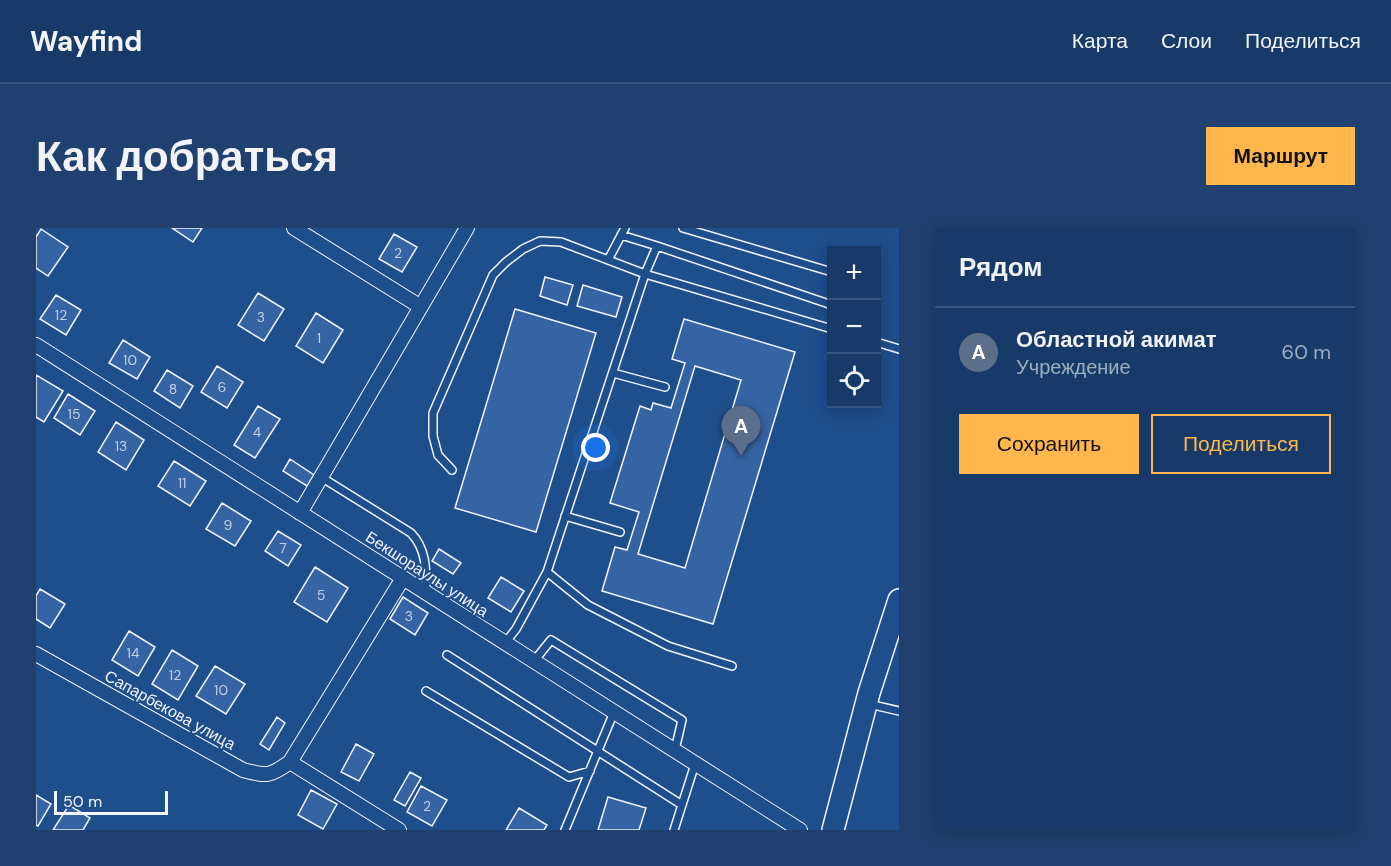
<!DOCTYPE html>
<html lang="ru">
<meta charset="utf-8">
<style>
:root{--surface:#173a69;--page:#20416f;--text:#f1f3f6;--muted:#9eadc0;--line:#36547d;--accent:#ffb74d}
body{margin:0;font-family:"DM Sans",sans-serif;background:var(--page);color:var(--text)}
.controls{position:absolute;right:18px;top:18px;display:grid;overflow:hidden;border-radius:0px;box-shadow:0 3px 15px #0003}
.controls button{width:54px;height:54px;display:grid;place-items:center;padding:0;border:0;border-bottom:2px solid var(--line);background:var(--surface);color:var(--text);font:30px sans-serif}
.scale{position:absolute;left:18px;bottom:15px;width:114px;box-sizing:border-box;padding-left:6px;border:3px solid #f2f6ff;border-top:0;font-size:16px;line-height:21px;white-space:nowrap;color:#f2f6ff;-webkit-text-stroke:4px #1f4e8c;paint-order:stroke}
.you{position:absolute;left:560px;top:220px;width:21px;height:21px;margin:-15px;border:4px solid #fff;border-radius:50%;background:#1a73e8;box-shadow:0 0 0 9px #1a73e833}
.badge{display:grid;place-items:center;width:39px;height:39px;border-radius:50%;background:var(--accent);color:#fff;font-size:20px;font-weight:700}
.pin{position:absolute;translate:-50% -50px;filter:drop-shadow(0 2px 3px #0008)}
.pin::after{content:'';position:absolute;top:32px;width:21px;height:18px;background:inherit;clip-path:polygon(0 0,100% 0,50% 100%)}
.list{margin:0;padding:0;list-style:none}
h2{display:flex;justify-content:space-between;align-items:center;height:78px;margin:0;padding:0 24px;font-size:26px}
h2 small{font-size:20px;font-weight:400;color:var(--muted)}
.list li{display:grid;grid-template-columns:39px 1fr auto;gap:18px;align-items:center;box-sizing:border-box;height:90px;padding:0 24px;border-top:2px solid var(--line)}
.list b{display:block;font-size:22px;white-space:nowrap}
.list p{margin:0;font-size:20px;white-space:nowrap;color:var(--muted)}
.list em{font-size:20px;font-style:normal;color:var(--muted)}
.actions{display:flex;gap:12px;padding:18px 24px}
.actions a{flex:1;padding:14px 0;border:2px solid var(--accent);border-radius:0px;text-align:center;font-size:21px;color:var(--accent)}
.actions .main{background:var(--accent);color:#111}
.icon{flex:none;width:33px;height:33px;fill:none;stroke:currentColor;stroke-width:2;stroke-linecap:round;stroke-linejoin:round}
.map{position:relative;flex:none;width:863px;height:602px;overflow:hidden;border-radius:0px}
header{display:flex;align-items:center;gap:36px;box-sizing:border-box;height:84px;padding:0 30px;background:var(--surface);border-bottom:2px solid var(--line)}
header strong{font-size:28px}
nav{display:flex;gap:33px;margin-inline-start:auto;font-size:21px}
.intro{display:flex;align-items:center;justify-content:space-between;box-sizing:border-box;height:144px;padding:0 36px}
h1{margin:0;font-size:42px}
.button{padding:15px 27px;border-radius:0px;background:var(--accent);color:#111;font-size:21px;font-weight:700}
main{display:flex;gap:36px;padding:0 36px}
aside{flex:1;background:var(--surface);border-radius:0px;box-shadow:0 3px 15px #0003}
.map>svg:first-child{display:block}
.building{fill:#3563a3;stroke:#f2f6ff;stroke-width:1.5;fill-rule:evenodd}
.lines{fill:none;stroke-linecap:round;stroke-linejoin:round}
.lane-casing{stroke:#f2f6ff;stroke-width:10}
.street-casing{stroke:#f2f6ff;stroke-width:16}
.primary-casing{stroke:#f2f6ff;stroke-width:24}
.lane{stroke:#1f4e8c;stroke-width:7}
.street{stroke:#1f4e8c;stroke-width:14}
.primary{stroke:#1f4e8c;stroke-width:21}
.labels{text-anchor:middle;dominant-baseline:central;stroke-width:4.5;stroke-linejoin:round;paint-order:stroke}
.number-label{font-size:14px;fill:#c3d1e8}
.street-label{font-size:16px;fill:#f2f6ff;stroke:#1f4e8c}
</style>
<header>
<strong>Wayfind</strong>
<nav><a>Карта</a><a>Слои</a><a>Поделиться</a></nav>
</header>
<div class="intro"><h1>Как добраться</h1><a class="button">Маршрут</a></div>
<main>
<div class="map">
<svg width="863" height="602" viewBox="0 0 863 602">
<rect width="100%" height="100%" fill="#1f4e8c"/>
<path class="building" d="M136 0H166L157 14Z
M5 1 32 19 12 48 0 40V9Z
M358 6 381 19 366 44 343 31Z
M509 49 537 57 531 77 504 68Z
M547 57 586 69 580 89 541 78Z
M222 65 248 81 228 113 202 97Z
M20 67 45 82 30 107 4 91Z
M479 81 560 105 500 304 419 280Z
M280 85 307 102 287 135 260 118Z
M648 91 759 124 677 396 566 363 579 319 591 322 603 284 574 275 604 178 615 182 617 175 635 180 649 135 636 131ZM659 138 705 152 649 340 602 326Z
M87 112 114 129 101 151 73 135Z
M181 138 207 154 191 180 165 164Z
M131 142 157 158 144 180 118 163Z
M0 147 27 163 8 194 0 189Z
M32 166 59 183 44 207 18 190Z
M222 178 244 191 219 230 198 217Z
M80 194 108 212 90 242 62 224Z
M254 231 278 247 271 258 247 243Z
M138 233 170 253 154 278 122 258Z
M186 275 215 293 199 318 170 301Z
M242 303 265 317 252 338 229 323Z
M403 321 425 335 417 346 396 333Z
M279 339 312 360 291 394 258 374Z
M465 349 488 363 475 384 452 370Z
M4 361 29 376 14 400 0 391V368Z
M367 369 392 385 379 407 354 391Z
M93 403 119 419 102 448 76 432Z
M136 422 162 438 142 472 116 456Z
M179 438 209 456 190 486 160 468Z
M241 489 249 495 233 522 224 516Z
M320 516 338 526 323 553 305 544Z
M374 544 385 550 369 578 358 572Z
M385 558 411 572 396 598 371 584Z
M275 562 301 576 287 601 262 587Z
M0 567 15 576 2 598 0 597Z
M572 569 610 580 603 602H562Z
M33 577 54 590 47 602H17Z
M483 580 511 597 508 602H470Z"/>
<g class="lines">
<g class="lane-casing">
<path id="lane" d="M647 0 796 44
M585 7 621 18
M572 32 589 0
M840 114 863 121
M577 145 629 159
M416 242 402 227 397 208V185L457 47 470 34 487 21 504 13 525 14 609 46 796 101
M285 249 375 305C391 322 390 342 390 364
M529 288 584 304
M511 344 552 377 632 418 696 438
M469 415 480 401 511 344 609 46 621 18 796 77
M411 427 646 577
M498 433 515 412 646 492 639 522
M390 463 533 549 554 543
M833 476 863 483
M529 602 578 484
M638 602 659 536"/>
</g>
<g class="street-casing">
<path id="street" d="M258 0 385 79
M0 117 764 602
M264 285 431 0
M0 426 207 542C231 548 233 549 254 534L367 350
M254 534 363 602"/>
</g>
<g class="primary-casing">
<path id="primary" d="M797 602 833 465 863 372"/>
</g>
<use href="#lane" class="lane"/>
<use href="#street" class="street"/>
<use href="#primary" class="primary"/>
</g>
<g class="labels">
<g class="number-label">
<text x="362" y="25">2</text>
<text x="25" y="87">12</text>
<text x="225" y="89">3</text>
<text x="283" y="110">1</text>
<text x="94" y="132">10</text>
<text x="186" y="159">6</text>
<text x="137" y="161">8</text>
<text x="38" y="186">15</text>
<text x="221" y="204">4</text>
<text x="85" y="218">13</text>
<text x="146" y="255">11</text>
<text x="192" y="297">9</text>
<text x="247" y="320">7</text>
<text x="285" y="367">5</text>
<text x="373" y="388">3</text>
<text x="97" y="425">14</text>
<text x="139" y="447">12</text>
<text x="185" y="462">10</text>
<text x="391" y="578">2</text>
</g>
<g class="street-label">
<text transform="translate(391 346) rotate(33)">Бекшораулы улица</text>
<text transform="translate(134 482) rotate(29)">Сапарбекова улица</text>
</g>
</g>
</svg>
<div class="controls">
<button>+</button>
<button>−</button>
<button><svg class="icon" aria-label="locate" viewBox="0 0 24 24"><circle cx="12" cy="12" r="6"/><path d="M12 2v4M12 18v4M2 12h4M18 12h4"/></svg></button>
</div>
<div class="scale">50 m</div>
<div class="you"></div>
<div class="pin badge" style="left:705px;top:228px;background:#5c6f8a">A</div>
</div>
<aside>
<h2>Рядом<small></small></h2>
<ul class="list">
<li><span class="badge" style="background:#5c6f8a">A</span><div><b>Областной акимат</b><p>Учреждение</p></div><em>60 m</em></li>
</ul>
<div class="actions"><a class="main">Сохранить</a><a>Поделиться</a></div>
</aside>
</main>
